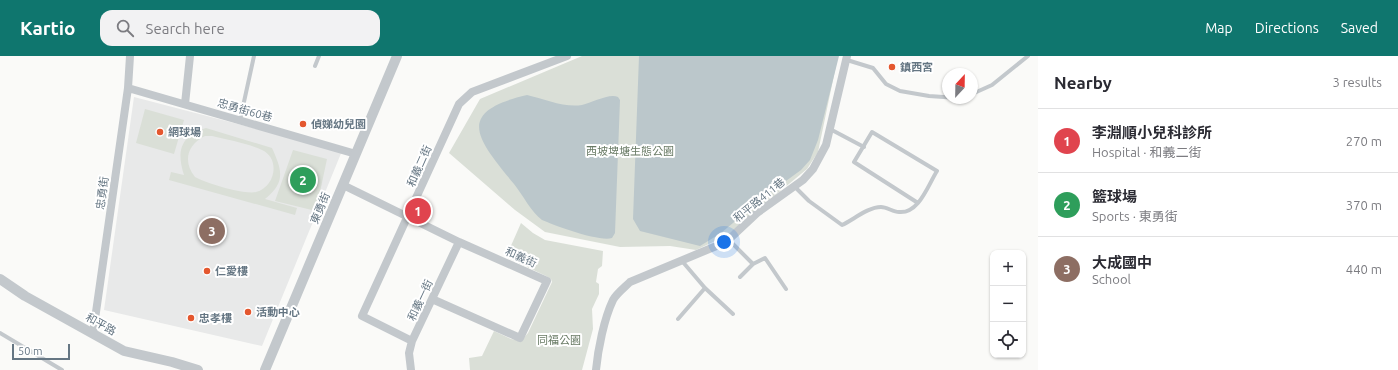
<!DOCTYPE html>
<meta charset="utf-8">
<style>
:root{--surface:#fff;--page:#f2f2f3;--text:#2b2b33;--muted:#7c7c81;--line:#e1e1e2;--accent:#0f766e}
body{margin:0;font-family:Ubuntu,"Noto Sans TC",sans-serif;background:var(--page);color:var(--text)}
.controls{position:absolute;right:12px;bottom:12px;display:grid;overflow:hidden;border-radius:8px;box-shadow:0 1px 3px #0004}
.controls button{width:36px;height:36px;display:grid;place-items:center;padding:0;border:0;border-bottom:1px solid var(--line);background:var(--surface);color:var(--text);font:20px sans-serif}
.compass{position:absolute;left:942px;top:12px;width:36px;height:36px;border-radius:50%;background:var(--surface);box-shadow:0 1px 3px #0004;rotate:22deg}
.scale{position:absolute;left:12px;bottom:10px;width:58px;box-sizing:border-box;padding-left:4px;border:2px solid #657683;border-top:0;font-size:11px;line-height:14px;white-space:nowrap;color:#657683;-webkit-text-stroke:3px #fff;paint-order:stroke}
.you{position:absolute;left:724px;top:186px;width:14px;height:14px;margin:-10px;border:3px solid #fff;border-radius:50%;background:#1a73e8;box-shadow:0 0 0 6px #1a73e833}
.badge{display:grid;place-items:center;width:26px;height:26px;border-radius:50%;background:var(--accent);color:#fff;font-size:13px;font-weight:700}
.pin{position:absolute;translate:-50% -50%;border:2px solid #fff;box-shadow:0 1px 4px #0006}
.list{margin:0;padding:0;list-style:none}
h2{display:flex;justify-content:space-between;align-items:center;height:52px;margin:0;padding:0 16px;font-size:17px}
h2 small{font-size:13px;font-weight:400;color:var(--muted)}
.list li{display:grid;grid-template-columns:26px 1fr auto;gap:12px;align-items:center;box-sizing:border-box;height:64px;padding:0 16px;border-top:1px solid var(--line)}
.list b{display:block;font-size:15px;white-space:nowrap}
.list p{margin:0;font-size:13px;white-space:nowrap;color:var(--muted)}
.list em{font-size:13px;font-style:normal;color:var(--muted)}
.icon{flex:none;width:22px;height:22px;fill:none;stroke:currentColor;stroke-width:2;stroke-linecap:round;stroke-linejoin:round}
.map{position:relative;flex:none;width:1038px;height:314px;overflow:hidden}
header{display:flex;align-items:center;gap:24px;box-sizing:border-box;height:56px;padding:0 20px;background:var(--accent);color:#fff}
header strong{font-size:19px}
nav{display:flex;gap:22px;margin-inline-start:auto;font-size:14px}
.search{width:280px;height:36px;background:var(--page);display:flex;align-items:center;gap:10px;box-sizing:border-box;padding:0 14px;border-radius:12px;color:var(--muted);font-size:15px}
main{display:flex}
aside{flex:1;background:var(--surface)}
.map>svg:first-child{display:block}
.built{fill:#e8e9e9}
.green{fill:#dadfd7;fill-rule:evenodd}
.water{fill:#bbc7cb}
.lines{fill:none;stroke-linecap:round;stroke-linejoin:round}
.service{stroke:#c3c8cc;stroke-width:4}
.minor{stroke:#c3c8cc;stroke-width:8}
.tertiary{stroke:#c3c8cc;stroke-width:10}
.poi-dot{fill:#e4572e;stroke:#fff;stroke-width:1.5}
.labels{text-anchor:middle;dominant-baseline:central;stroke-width:4;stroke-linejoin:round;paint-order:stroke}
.poi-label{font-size:11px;font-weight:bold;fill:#657683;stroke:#fff;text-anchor:start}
.street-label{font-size:11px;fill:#657683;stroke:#fff}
.park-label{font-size:11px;fill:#687a64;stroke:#fff}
</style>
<header>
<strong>Kartio</strong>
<div class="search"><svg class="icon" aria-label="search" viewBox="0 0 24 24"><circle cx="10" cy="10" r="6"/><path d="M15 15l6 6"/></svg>Search here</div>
<nav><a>Map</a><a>Directions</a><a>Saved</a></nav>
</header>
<main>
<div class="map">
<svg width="1038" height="314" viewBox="0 0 1038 314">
<rect width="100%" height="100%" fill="#fafaf8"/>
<path class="built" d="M134 41 342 95 262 290 104 254Z"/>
<path class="green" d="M582 0H838L818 96 807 113 726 180 696 194 670 190 620 191 545 176 515 154 449 97 480 43Z
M145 53 184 64 174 98 136 87Z
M206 72 272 92C282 114 286 126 265 143L297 152 295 159 169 124 171 116 184 119C176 94 181 80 206 72ZM205 80H212C228 84 247 87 262 94 281 103 275 131 256 136 244 139 206 127 195 121 182 105 188 88 205 80Z
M293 94 327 103 316 155 275 145Z
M521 167 533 177 545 184 603 195 602 210 598 213 596 226 599 228V238L592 253 593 273 582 314H470L469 302 482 300 494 275 511 283 521 285 528 277 552 226 551 223 546 220 506 201Z"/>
<path class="water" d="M639 0H839L818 84 810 104 801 114 764 141 721 177 700 190 640 175 633 163Z
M527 39C544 43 565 52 582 49 592 47 609 37 618 41L620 44 615 177 612 182C599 186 556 170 542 164 531 156 523 139 514 128 478 84 453 56 527 39Z"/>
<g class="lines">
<path class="service" d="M847 4 873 12 886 28 900 35 929 40 958 42
M315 10 319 0
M972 38 992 29 1028 0
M240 64 254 0
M830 73 864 91
M794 130 809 145 842 169C853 164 868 151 881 151 887 151 893 156 899 156 919 158 928 129 937 115L872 76 854 106 918 147
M729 184 753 208 765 202 786 233
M682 205 705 232 733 258
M740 221 753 208
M678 263 705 232
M0 277 62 314"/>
<path class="minor" d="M128 32 356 98
M185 48 190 0
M343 129 459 186 547 225 520 282 432 243
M93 277 128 32 130 0
M412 285 362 260 459 48 472 36 567 0
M411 314 409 297 412 285 459 186
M596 314C598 293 604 263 613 244 617 237 624 232 630 226L726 186 757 157 803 124 813 113 826 89 847 0"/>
<path class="tertiary" d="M0 223 25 240 124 295 172 306 198 314
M265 314 397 0"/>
</g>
<g class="poi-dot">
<circle cx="892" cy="11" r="4"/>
<circle cx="303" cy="68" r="4"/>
<circle cx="160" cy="76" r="4"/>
<circle cx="207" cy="215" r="4"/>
<circle cx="248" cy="256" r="4"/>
<circle cx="191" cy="262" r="4"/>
</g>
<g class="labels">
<g class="poi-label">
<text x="900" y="11">鎮西宮</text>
<text x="311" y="68">偵娣幼兒園</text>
<text x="168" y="76">網球場</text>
<text x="215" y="215">仁愛樓</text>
<text x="256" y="256">活動中心</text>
<text x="199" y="262">忠孝樓</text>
</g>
<g class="street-label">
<text transform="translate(245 54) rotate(16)">忠勇街60巷</text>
<text transform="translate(419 110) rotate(-66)">和義二街</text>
<text transform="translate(102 137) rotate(-82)">忠勇街</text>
<text transform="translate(759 144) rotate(-39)">和平路411巷</text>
<text transform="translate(320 152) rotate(-67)">東勇街</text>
<text transform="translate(521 201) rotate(24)">和義街</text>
<text transform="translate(420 244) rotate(-65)">和義一街</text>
<text transform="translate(101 268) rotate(29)">和平路</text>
</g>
<g class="park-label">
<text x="630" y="95">西坡埤塘生態公園</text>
<text x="559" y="284">同福公園</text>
</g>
</g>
</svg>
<div class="controls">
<button>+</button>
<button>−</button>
<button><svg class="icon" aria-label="locate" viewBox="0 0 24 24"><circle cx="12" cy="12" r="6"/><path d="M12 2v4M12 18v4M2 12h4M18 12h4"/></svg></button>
</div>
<svg class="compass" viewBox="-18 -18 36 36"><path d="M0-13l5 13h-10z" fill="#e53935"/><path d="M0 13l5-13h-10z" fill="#7c7c81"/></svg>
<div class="scale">50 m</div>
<div class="you"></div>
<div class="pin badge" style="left:418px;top:155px;background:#e0444e">1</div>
<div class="pin badge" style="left:303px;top:124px;background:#2e9e5b">2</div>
<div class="pin badge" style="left:212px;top:175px;background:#8d6e63">3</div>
</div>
<aside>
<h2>Nearby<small>3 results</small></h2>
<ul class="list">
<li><span class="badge" style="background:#e0444e">1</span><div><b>李淵順小兒科診所</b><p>Hospital · 和義二街</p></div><em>270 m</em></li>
<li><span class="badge" style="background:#2e9e5b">2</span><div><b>籃球場</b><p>Sports · 東勇街</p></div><em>370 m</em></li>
<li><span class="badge" style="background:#8d6e63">3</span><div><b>大成國中</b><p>School</p></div><em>440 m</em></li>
</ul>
</aside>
</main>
